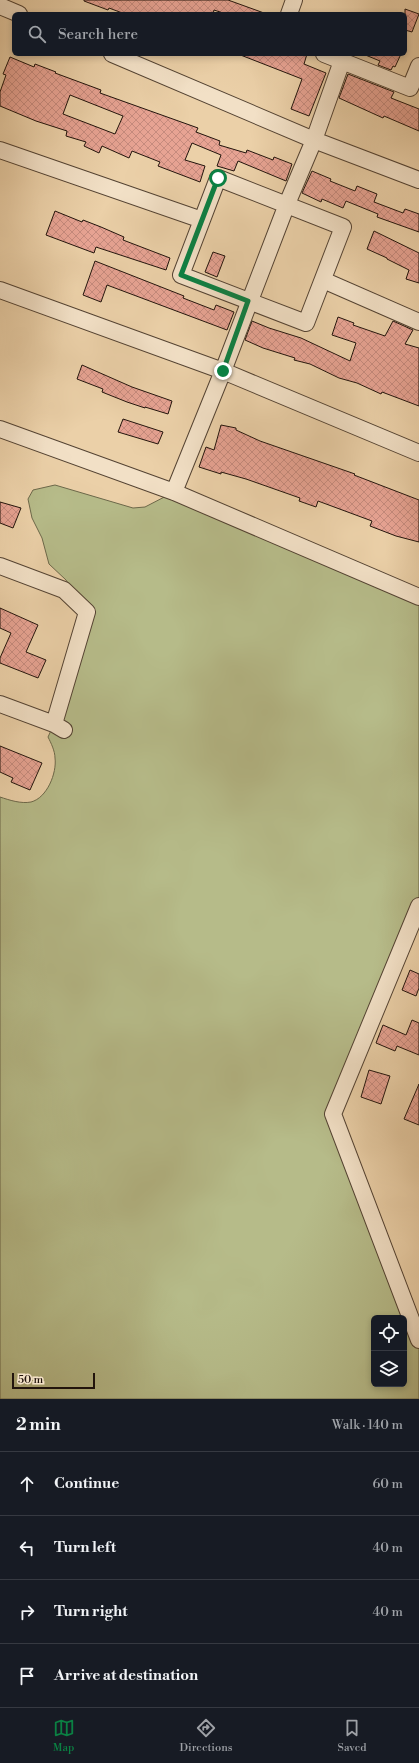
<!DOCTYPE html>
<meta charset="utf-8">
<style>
:root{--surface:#171b24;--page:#242831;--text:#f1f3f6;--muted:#9ea1a6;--line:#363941;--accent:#0b8043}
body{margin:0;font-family:"Libre Bodoni",serif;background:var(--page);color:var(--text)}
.controls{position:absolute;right:12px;bottom:12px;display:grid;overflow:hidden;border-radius:6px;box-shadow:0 2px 6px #0003}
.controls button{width:36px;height:36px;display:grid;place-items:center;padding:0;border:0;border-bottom:1px solid var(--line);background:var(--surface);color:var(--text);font:20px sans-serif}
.scale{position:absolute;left:12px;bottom:10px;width:83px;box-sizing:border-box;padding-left:4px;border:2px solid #22140c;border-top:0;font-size:11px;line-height:14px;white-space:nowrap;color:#22140c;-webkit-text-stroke:3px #f2e0c6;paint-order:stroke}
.stop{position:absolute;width:12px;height:12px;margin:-9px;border:3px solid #0b8043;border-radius:50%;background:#fff}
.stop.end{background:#0b8043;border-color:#fff;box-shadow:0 1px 4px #0008}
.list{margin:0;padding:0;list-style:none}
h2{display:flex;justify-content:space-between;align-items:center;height:52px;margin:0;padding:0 16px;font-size:17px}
h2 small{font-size:13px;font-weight:400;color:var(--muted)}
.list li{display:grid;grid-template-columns:26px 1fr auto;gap:12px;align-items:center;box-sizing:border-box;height:64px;padding:0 16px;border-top:1px solid var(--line)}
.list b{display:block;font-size:15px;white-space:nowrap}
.list em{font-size:13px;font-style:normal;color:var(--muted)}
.icon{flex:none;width:22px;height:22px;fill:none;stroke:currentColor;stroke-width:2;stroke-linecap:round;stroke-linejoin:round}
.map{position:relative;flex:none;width:419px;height:1399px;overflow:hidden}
.search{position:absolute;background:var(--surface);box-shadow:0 2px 6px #0003;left:12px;right:12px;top:12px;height:44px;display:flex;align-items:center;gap:10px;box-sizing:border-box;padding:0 14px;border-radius:6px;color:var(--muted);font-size:15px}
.sheet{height:308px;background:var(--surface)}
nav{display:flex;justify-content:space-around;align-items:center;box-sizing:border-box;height:56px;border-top:1px solid var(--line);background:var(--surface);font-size:11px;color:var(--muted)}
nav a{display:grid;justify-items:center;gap:2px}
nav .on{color:var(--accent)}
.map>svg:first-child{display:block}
.green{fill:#b6bb89;stroke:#6c684a;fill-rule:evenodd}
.building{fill:url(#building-cross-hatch);stroke:#22140c;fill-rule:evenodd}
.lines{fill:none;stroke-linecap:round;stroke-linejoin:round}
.minor-casing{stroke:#544333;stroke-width:18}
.minor{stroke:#f2e0c6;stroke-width:16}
.route{stroke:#0b8043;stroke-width:5}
</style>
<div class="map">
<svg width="419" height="1399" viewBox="0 0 419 1399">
<defs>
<pattern id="building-cross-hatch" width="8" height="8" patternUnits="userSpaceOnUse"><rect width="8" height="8" fill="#e7a393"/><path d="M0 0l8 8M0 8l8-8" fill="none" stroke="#c68b7e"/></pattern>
</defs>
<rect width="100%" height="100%" fill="#ebd0a8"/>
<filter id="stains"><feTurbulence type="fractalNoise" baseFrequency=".005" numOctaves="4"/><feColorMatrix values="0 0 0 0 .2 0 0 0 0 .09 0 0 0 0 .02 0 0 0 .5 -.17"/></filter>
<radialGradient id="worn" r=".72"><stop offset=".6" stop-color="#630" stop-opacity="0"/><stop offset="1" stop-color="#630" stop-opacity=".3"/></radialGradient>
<path class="green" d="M55 485 133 508 145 507 174 492 419 597V906L333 1114 419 1340V1399H0V797C9 800 21 804 31 802 47 798 57 773 55 758 55 751 51 743 48 737L54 724 87 612 66 580 49 564 42 538 32 518 28 499 33 490ZM374 1318H404V1384H374Z"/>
<path class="building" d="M84 0H228L264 13 226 14 214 10 213 14H125L109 8 108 10 84 1Z
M405 9 419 14 412 32 405 30Z
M238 54H307L304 64 326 73 309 116 291 109 302 79Z
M363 54H401L395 67 393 66 391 70 378 65 380 61Z
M10 57 34 67 35 64 56 72 55 73 101 90 100 93 198 128 196 132 220 141 219 145 246 153 247 150 273 160 274 157 292 164 286 181 238 161 234 171 217 166 221 155 192 143 185 160 205 166 200 182 158 166 160 162 132 151 129 158 102 146 99 153 84 146 86 142 66 136 67 131 36 121 0 106V92L6 75 3 74ZM70 95 123 116 115 134 63 114Z
M348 74 394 92 391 98 419 109V131L384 116 383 118 339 98Z
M312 171 331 179 330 181 355 191 357 186 377 194 374 202 403 213 405 209 419 214V232L377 217 378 214 346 201 343 208 322 199 321 202 302 193Z
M55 211 82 222 83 220 101 227 124 237 123 240 170 258 166 270 96 247 94 253 46 235Z
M374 231 419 253V283L406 279 409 270 387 259V258L367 249Z
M213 252 225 256 217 277 205 272Z
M95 261 184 296 183 298 214 310 216 305 234 312 227 330 107 285 101 302 83 295Z
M338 317 354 323 353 325 385 336 393 321 413 330 405 344 419 348V406L382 392 381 394 357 383 339 378 310 364 294 360 295 358 263 348 245 340 252 321 269 328 301 338 350 361 356 343 332 335Z
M82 365 132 387 172 401 168 414 145 407V408L127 402 102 392 103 389 77 379Z
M123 419 163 432 158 444 118 432Z
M221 425 236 428V430L260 441 355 474 354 475 419 500V542L396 536 370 526 372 521 318 501 316 507 299 501 300 498 246 479 221 472V474L199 467 206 447 214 450Z
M0 502 21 508 13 528 0 523Z
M0 608 38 625 26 652 46 660 38 678 0 663V658L11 633 0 628Z
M0 746 42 763 30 790 11 782 13 778 0 772Z
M410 970 419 974V988L416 996 402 990Z
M412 1020 419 1023V1055L397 1046 395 1051 376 1043 383 1025 406 1035Z
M369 1070 390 1076 381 1104 361 1097Z
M419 1084V1125L404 1119Z"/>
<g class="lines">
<g class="minor-casing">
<path id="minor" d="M0 6 19 14
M289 14 294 0
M112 54 314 140 419 180
M324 54 410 88 419 66
M0 150 202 220
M218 178 343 227 306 323 181 275Z
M323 280 419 322
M0 290 223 371 419 453
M0 429 174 492 419 597
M174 492 223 371 287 204 314 140 342 61
M0 566 64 590 87 612 54 724
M0 704 54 724 64 730
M419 906 333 1114 419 1340"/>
</g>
<use href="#minor" class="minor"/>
</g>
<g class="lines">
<path class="route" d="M218 178 181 275 248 301 223 371"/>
</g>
<rect width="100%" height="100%" filter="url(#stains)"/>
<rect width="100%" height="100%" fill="url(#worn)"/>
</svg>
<div class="controls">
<button><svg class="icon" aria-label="locate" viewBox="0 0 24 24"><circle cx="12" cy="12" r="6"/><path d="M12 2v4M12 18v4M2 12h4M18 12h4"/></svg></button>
<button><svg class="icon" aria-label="layers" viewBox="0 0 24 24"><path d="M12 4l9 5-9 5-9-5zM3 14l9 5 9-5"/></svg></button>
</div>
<div class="scale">50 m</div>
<div class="stop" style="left:218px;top:178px"></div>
<div class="stop end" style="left:223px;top:371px"></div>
<div class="search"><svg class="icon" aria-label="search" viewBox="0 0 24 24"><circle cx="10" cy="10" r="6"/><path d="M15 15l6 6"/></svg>Search here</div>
</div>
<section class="sheet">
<h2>2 min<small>Walk · 140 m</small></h2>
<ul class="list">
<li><svg class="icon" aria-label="ahead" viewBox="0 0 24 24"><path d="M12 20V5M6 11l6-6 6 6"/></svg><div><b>Continue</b></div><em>60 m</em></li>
<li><svg class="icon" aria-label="left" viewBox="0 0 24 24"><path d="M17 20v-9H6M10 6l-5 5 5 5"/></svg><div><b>Turn left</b></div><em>40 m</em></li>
<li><svg class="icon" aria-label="right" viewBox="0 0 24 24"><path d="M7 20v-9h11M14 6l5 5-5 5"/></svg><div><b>Turn right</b></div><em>40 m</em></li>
<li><svg class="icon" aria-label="arrive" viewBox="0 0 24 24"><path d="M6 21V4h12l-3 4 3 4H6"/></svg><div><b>Arrive at destination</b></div></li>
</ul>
</section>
<nav>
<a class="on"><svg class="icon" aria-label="map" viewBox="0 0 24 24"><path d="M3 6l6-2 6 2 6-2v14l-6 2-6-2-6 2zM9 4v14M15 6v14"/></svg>Map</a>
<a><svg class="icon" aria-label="directions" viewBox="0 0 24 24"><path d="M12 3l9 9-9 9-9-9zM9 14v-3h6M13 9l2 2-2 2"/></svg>Directions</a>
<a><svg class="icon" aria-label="saved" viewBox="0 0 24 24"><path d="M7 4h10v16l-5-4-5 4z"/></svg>Saved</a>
</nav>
